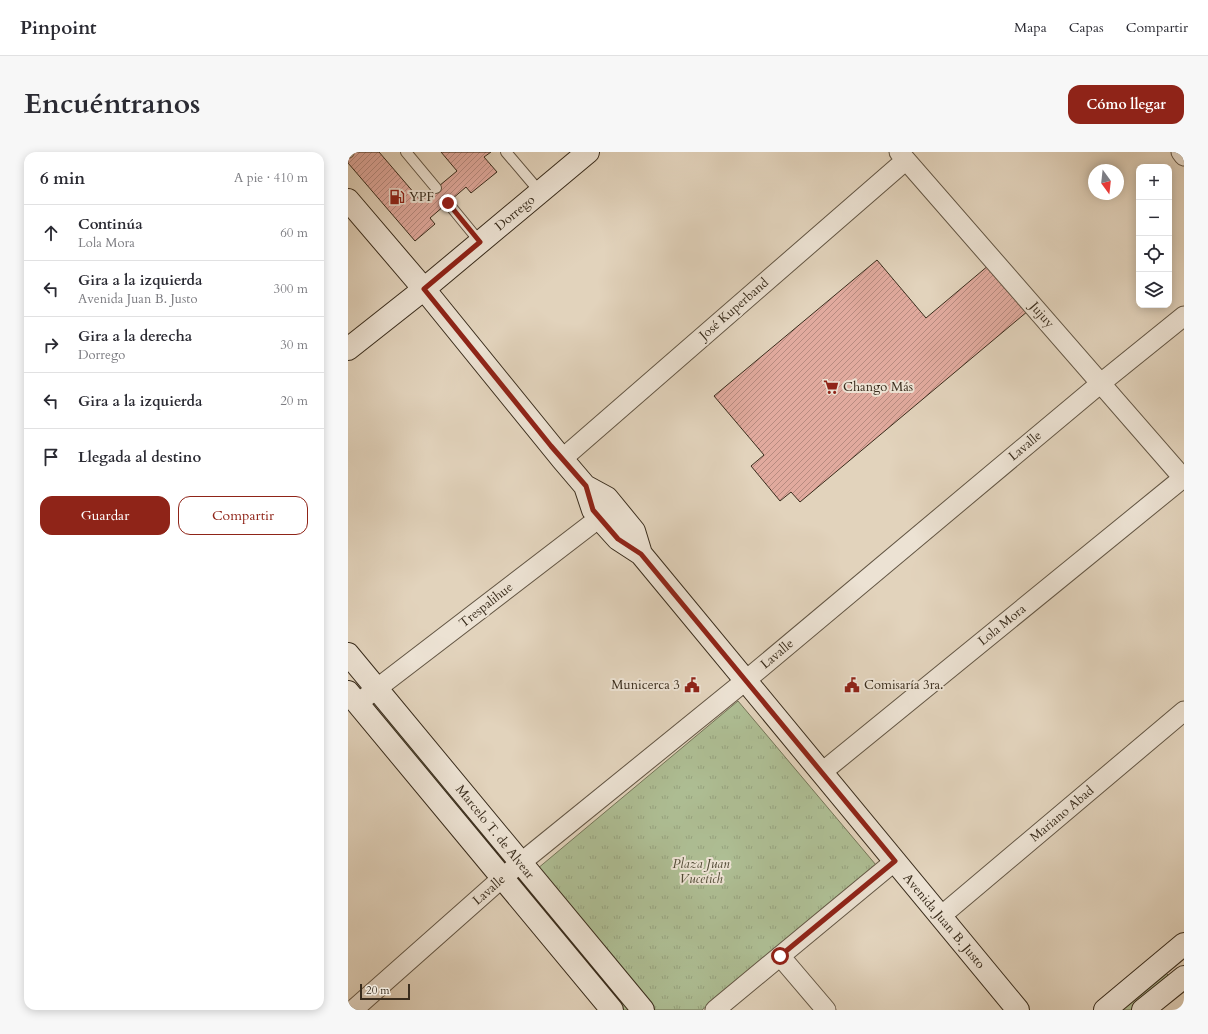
<!DOCTYPE html>
<html lang="es">
<meta charset="utf-8">
<style>
:root{--surface:#fff;--page:#f7f7f7;--text:#2b2b33;--muted:#7c7c81;--line:#e1e1e2;--accent:#8f2418}
body{margin:0;font-family:Cardo,serif;background:var(--page);color:var(--text)}
.controls{position:absolute;right:12px;top:12px;display:grid;overflow:hidden;border-radius:8px;box-shadow:0 2px 10px #0003}
.controls button{width:36px;height:36px;display:grid;place-items:center;padding:0;border:0;border-bottom:1px solid var(--line);background:var(--surface);color:var(--text);font:20px sans-serif}
.compass{position:absolute;left:740px;top:12px;width:36px;height:36px;border-radius:50%;background:var(--surface);box-shadow:0 2px 10px #0003;rotate:165deg}
.scale{position:absolute;left:12px;bottom:10px;width:50px;box-sizing:border-box;padding-left:4px;border:2px solid #392c1c;border-top:0;font-size:11px;line-height:14px;white-space:nowrap;color:#392c1c;-webkit-text-stroke:3px #ece2d3;paint-order:stroke}
.stop{position:absolute;width:12px;height:12px;margin:-9px;border:3px solid #8f2418;border-radius:50%;background:#fff}
.stop.end{background:#8f2418;border-color:#fff;box-shadow:0 1px 4px #0008}
.list{margin:0;padding:0;list-style:none}
h2{display:flex;justify-content:space-between;align-items:center;height:52px;margin:0;padding:0 16px;font-size:17px}
h2 small{font-size:13px;font-weight:400;color:var(--muted)}
.list li{display:grid;grid-template-columns:26px 1fr auto;gap:12px;align-items:center;box-sizing:border-box;height:56px;padding:0 16px;border-top:1px solid var(--line)}
.list b{display:block;font-size:15px;white-space:nowrap}
.list p{margin:0;font-size:13px;white-space:nowrap;color:var(--muted)}
.list em{font-size:13px;font-style:normal;color:var(--muted)}
.actions{display:flex;gap:8px;padding:12px 16px}
.actions a{flex:1;padding:9px 0;border:1px solid var(--accent);border-radius:12px;text-align:center;font-size:14px;color:var(--accent)}
.actions .main{background:var(--accent);color:#fff}
.icon{flex:none;width:22px;height:22px;fill:none;stroke:currentColor;stroke-width:2;stroke-linecap:round;stroke-linejoin:round}
.map{position:relative;flex:none;width:836px;height:858px;overflow:hidden;border-radius:12px}
header{display:flex;align-items:center;gap:24px;box-sizing:border-box;height:56px;padding:0 20px;background:var(--surface);border-bottom:1px solid var(--line)}
header strong{font-size:19px}
nav{display:flex;gap:22px;margin-inline-start:auto;font-size:14px}
.intro{display:flex;align-items:center;justify-content:space-between;box-sizing:border-box;height:96px;padding:0 24px}
h1{margin:0;font-size:28px}
.button{padding:10px 18px;border-radius:12px;background:var(--accent);color:#fff;font-size:14px;font-weight:700}
main{display:flex;gap:24px;padding:0 24px}
aside{flex:1;background:var(--surface);border-radius:12px;box-shadow:0 2px 10px #0003}
.map>svg:first-child{display:block}
.grass{fill:#aebe94;stroke:#747558}
.park{fill:url(#park-tufts);stroke:#747558}
.building{fill:url(#building-hatch);stroke:#392c1c}
.lines{fill:none;stroke-linecap:round;stroke-linejoin:round}
.lane-casing{stroke:#635644;stroke-width:12}
.street-casing{stroke:#635644;stroke-width:21}
.secondary-casing{stroke:#392c1c;stroke-width:24}
.lane{stroke:#ece2d3;stroke-width:10}
.street{stroke:#ece2d3;stroke-width:19}
.secondary{stroke:#ece2d3;stroke-width:22}
.route{stroke:#8f2418;stroke-width:5}
.labels{text-anchor:middle;dominant-baseline:central;stroke-width:4;stroke-linejoin:round;paint-order:stroke}
.poi-label{font-size:13px;fill:#392c1c;stroke:#ece2d3;text-anchor:start}
.street-label{font-size:13px;fill:#392c1c;stroke:#ece2d3}
.park-label{font-size:13px;font-style:italic;fill:#504934;stroke:#ece2d3}
</style>
<header>
<strong>Pinpoint</strong>
<nav><a>Mapa</a><a>Capas</a><a>Compartir</a></nav>
</header>
<div class="intro"><h1>Encuéntranos</h1><a class="button">Cómo llegar</a></div>
<main>
<aside>
<h2>6 min<small>A pie · 410 m</small></h2>
<ul class="list">
<li><svg class="icon" aria-label="ahead" viewBox="0 0 24 24"><path d="M12 20V5M6 11l6-6 6 6"/></svg><div><b>Continúa</b><p>Lola Mora</p></div><em>60 m</em></li>
<li><svg class="icon" aria-label="left" viewBox="0 0 24 24"><path d="M17 20v-9H6M10 6l-5 5 5 5"/></svg><div><b>Gira a la izquierda</b><p>Avenida Juan B. Justo</p></div><em>300 m</em></li>
<li><svg class="icon" aria-label="right" viewBox="0 0 24 24"><path d="M7 20v-9h11M14 6l5 5-5 5"/></svg><div><b>Gira a la derecha</b><p>Dorrego</p></div><em>30 m</em></li>
<li><svg class="icon" aria-label="left" viewBox="0 0 24 24"><path d="M17 20v-9H6M10 6l-5 5 5 5"/></svg><div><b>Gira a la izquierda</b></div><em>20 m</em></li>
<li><svg class="icon" aria-label="arrive" viewBox="0 0 24 24"><path d="M6 21V4h12l-3 4 3 4H6"/></svg><div><b>Llegada al destino</b></div></li>
</ul>
<div class="actions"><a class="main">Guardar</a><a>Compartir</a></div>
</aside>
<div class="map">
<svg width="836" height="858" viewBox="0 0 836 858">
<defs>
<pattern id="park-tufts" width="24" height="20" patternUnits="userSpaceOnUse"><rect width="24" height="20" fill="#aebe94"/><path d="M3 7l-1-3M5 7V3M7 7l1-3M15 17l-1-3M17 17v-4M19 17l1-3" fill="none" stroke="#96a37f"/></pattern>
<pattern id="building-hatch" width="6" height="6" patternUnits="userSpaceOnUse"><rect width="6" height="6" fill="#e1aa9e"/><path d="M-1 1l2-2M0 6l6-6M5 7l2-2" fill="none" stroke="#b78b80"/></pattern>
</defs>
<rect width="100%" height="100%" fill="#e2d3bc"/>
<filter id="stains"><feTurbulence type="fractalNoise" baseFrequency=".005" numOctaves="4"/><feColorMatrix values="0 0 0 0 .2 0 0 0 0 .09 0 0 0 0 .02 0 0 0 .5 -.17"/></filter>
<radialGradient id="worn" r=".72"><stop offset=".6" stop-color="#630" stop-opacity="0"/><stop offset="1" stop-color="#630" stop-opacity=".3"/></radialGradient>
<path class="grass" d="M41 568 149 697 146 700 38 570Z
M172 727 282 858H276L169 730Z
M816 819 822 825 783 858H769Z"/>
<path class="park" d="M390 549 528 713 354 858H307L189 717Z"/>
<path class="building" d="M6 0H31L73 49 109 19 93 0H143L136 5 149 20 123 41 118 35 82 66 87 72 67 89 0 11V5Z
M529 108 578 166 641 113 680 159 452 350 443 340 432 349 403 314 416 303 366 244Z"/>
<g class="lines">
<g class="lane-casing">
<path id="lane" d="M58 0 88 36
M158 0 192 40
M0 1 1 0
M100 51 132 90"/>
</g>
<g class="street-casing">
<path id="street" d="M551 0 836 327
M833 0 836 4
M214 307 558 8
M10 551 263 357
M473 621 835 326
M593 764 836 559
M432 804 478 858
M5 858 154 726 397 529 753 231 836 164
M367 858 547 709"/>
</g>
<g class="secondary-casing">
<path id="secondary" d="M0 48 76 137 214 307 237 334 259 346 286 379 293 402
M0 197 76 137 240 0
M237 334 245 358 251 366 270 387 293 402 670 858
M0 502 295 858
M0 540 264 858
M757 858 836 792
M795 858 836 825"/>
</g>
<use href="#lane" class="lane"/>
<use href="#street" class="street"/>
<use href="#secondary" class="secondary"/>
</g>
<g class="lines">
<path class="route" d="M100 51 132 90 76 137 203 294 238 334 245 358 270 387 293 402 547 709 432 804"/>
</g>
<defs>
<g id="fuel-bare" transform="scale(1.2)"><path d="M-5.5-6h7V0h2V4h1.3V-2.5L3-4.5l.8-.8L6-3V5H2.5V1h-1V6h-7ZM-4.2-4.7v3.2H.2V-4.7Z" fill="#8f2418" stroke="#ece2d3" stroke-width="2.5" paint-order="stroke"/></g>
<g id="supermarket-bare" transform="scale(1.2)"><path d="M-6-5.5h2.5l.6 2H6L4.5 2H-2.5L-4.4-4H-6ZM-1.5 3.2a1.3 1.3 0 1 0 .1 0ZM3 3.2a1.3 1.3 0 1 0 .1 0Z" fill="#8f2418" stroke="#ece2d3" stroke-width="2.5" paint-order="stroke"/></g>
<g id="civic-bare" transform="scale(1.2)"><path d="M-.6-6.5H3V-4.5H.6V-3L4-1V1h2V6H-6V1h2V-1L-.6-3ZM-1.2 2.5V6h2.4V2.5Z" fill="#8f2418" stroke="#ece2d3" stroke-width="2.5" paint-order="stroke"/></g>
</defs>
<g fill-rule="evenodd">
<use href="#fuel-bare" x="49" y="45"/>
<use href="#supermarket-bare" x="483" y="235"/>
<use href="#civic-bare" x="344" y="533"/>
<use href="#civic-bare" x="504" y="533"/>
</g>
<g class="labels">
<g class="poi-label">
<text x="61" y="45">YPF</text>
<text x="495" y="235">Chango Más</text>
<text x="332" y="533" text-anchor="end">Municerca 3</text>
<text x="516" y="533">Comisaría 3ra.</text>
</g>
<g class="street-label">
<text transform="translate(167 61) rotate(-40)">Dorrego</text>
<text transform="translate(386 157) rotate(-41)">José Kuperband</text>
<text transform="translate(694 163) rotate(49)">Jujuy</text>
<text transform="translate(677 294) rotate(-40)">Lavalle</text>
<text transform="translate(138 453) rotate(-38)">Trespalihue</text>
<text transform="translate(654 473) rotate(-39)">Lola Mora</text>
<text transform="translate(429 502) rotate(-40)">Lavalle</text>
<text transform="translate(714 662) rotate(-40)">Mariano Abad</text>
<text transform="translate(147 680) rotate(51)">Marcelo T. de Alvear</text>
<text transform="translate(141 738) rotate(-41)">Lavalle</text>
<text transform="translate(596 769) rotate(50)">Avenida Juan B. Justo</text>
</g>
<g class="park-label">
<text x="353" y="712">Plaza Juan<tspan x="353" dy="15">Vucetich</tspan></text>
</g>
</g>
<rect width="100%" height="100%" filter="url(#stains)"/>
<rect width="100%" height="100%" fill="url(#worn)"/>
</svg>
<div class="controls">
<button>+</button>
<button>−</button>
<button><svg class="icon" aria-label="locate" viewBox="0 0 24 24"><circle cx="12" cy="12" r="6"/><path d="M12 2v4M12 18v4M2 12h4M18 12h4"/></svg></button>
<button><svg class="icon" aria-label="layers" viewBox="0 0 24 24"><path d="M12 4l9 5-9 5-9-5zM3 14l9 5 9-5"/></svg></button>
</div>
<svg class="compass" viewBox="-18 -18 36 36"><path d="M0-13l5 13h-10z" fill="#e53935"/><path d="M0 13l5-13h-10z" fill="#7c7c81"/></svg>
<div class="scale">20 m</div>
<div class="stop" style="left:432px;top:804px"></div>
<div class="stop end" style="left:100px;top:51px"></div>
</div>
</main>
